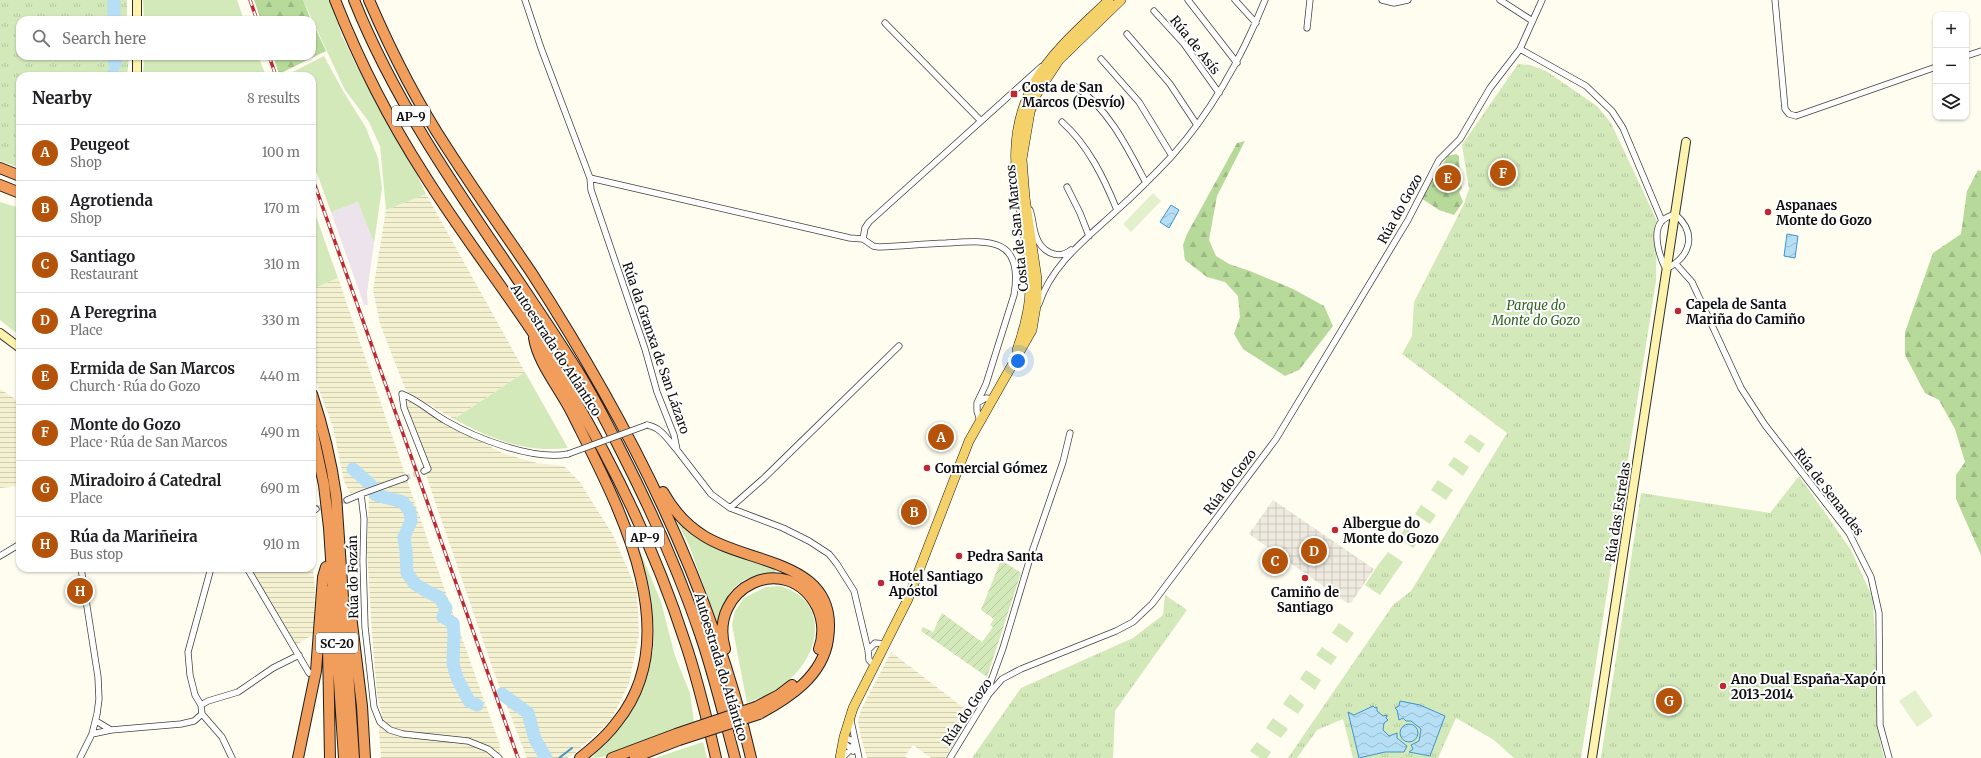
<!DOCTYPE html>
<meta charset="utf-8">
<style>
:root{--surface:#fff;--page:#f2f2f2;--text:#202124;--muted:#757577;--line:#e0e0e0;--accent:#b45309}
body{margin:0;font-family:Merriweather,serif;background:var(--page);color:var(--text)}
.controls{position:absolute;right:12px;top:12px;display:grid;overflow:hidden;border-radius:8px;box-shadow:0 1px 3px #0004}
.controls button{width:36px;height:36px;display:grid;place-items:center;padding:0;border:0;border-bottom:1px solid var(--line);background:var(--surface);color:var(--text);font:20px sans-serif}
.you{position:absolute;left:1018px;top:361px;width:14px;height:14px;margin:-10px;border:3px solid #fff;border-radius:50%;background:#1a73e8;box-shadow:0 0 0 6px #1a73e833}
.badge{display:grid;place-items:center;width:26px;height:26px;border-radius:50%;background:var(--accent);color:#fff;font-size:13px;font-weight:700}
.pin{position:absolute;translate:-50% -50%;border:2px solid #fff;box-shadow:0 1px 4px #0006}
.list{margin:0;padding:0;list-style:none}
h2{display:flex;justify-content:space-between;align-items:center;height:52px;margin:0;padding:0 16px;font-size:17px}
h2 small{font-size:13px;font-weight:400;color:var(--muted)}
.list li{display:grid;grid-template-columns:26px 1fr auto;gap:12px;align-items:center;box-sizing:border-box;height:56px;padding:0 16px;border-top:1px solid var(--line)}
.list b{display:block;font-size:15px;white-space:nowrap}
.list p{margin:0;font-size:13px;white-space:nowrap;color:var(--muted)}
.list em{font-size:13px;font-style:normal;color:var(--muted)}
.icon{flex:none;width:22px;height:22px;fill:none;stroke:currentColor;stroke-width:2;stroke-linecap:round;stroke-linejoin:round}
.map{position:relative;flex:none;width:1981px;height:758px;overflow:hidden}
.search{position:absolute;background:var(--surface);box-shadow:0 1px 3px #0004;left:16px;top:16px;width:300px;height:44px;display:flex;align-items:center;gap:10px;box-sizing:border-box;padding:0 14px;border-radius:12px;color:var(--muted);font-size:15px}
.panel{position:absolute;background:var(--surface);box-shadow:0 1px 3px #0004;left:16px;top:72px;width:300px;height:500px;border-radius:12px}
.map>svg:first-child{display:block}
.industrial{fill:#ece3ed}
.farmland{fill:url(#farmland-rules)}
.grass{fill:#d3e9ba}
.forest{fill:url(#forest-firs)}
.park{fill:url(#park-tufts)}
.garden{fill:url(#garden-furrows)}
.pitch{fill:#e4f0cc}
.plaza{fill:url(#plaza-grid)}
.water{fill:url(#water-waves);stroke:#3e95cb}
.lines{fill:none;stroke-linecap:round;stroke-linejoin:round}
.stream{stroke:#3e95cb;stroke-width:2}
.river{stroke:#b6def5;stroke-width:13}
.street-tunnel{stroke:#dbd8ce;stroke-width:5.5;stroke-dasharray:5.5 3;stroke-linecap:butt}
.street-casing{stroke:#414141;stroke-width:7}
.secondary-casing{stroke:#303030;stroke-width:10}
.primary-casing{stroke:#1f1f1f;stroke-width:10}
.highway-casing{stroke:#1f1f1f;stroke-width:12}
.street{stroke:#fff;stroke-width:5.5}
.secondary{stroke:#fdf3ad;stroke-width:8}
.primary{stroke:#f5d169;stroke-width:9}
.highway{stroke:#f19e5c;stroke-width:10}
.rail-casing{stroke:#bc2932;stroke-width:3.5}
.rail{stroke:#fff;stroke-width:2;stroke-dasharray:6;stroke-linecap:butt}
.street-bridge-casing{stroke:#414141;stroke-width:7;stroke-linecap:butt}
.highway-bridge-casing{stroke:#1f1f1f;stroke-width:12;stroke-linecap:butt}
.street-bridge{stroke:#fff;stroke-width:5.5}
.highway-bridge{stroke:#f19e5c;stroke-width:10}
.poi-dot{fill:#bc2932;stroke:#fff;stroke-width:1.5}
.labels{text-anchor:middle;dominant-baseline:central;stroke-width:4;stroke-linejoin:round;paint-order:stroke}
.shield{fill:#fff;stroke:#565656;stroke-width:1}
.shield-label{font-size:12px;font-weight:bold;fill:#0e0e0e}
.street-label{font-size:13px;fill:#0e0e0e;stroke:#fff}
.poi-label{font-size:13px;font-weight:bold;fill:#0e0e0e;stroke:#fff;text-anchor:start}
.park-label{font-size:13px;font-style:italic;fill:#2f6520;stroke:#fff}
</style>
<div class="map">
<svg width="1981" height="758" viewBox="0 0 1981 758">
<defs>
<pattern id="farmland-rules" width="6" height="5" patternUnits="userSpaceOnUse"><rect width="6" height="5" fill="#f4f1d1"/><path d="M0 2.5h6" fill="none" stroke="#d0cdb2"/></pattern>
<pattern id="forest-firs" width="22" height="20" patternUnits="userSpaceOnUse"><rect width="22" height="20" fill="#b7d99a"/><path d="M5 1l3.5 6h-7zM16 11l3.5 6h-7z" fill="#9cb984"/></pattern>
<pattern id="park-tufts" width="24" height="20" patternUnits="userSpaceOnUse"><rect width="24" height="20" fill="#d3e9ba"/><path d="M3 7l-1-3M5 7V3M7 7l1-3M15 17l-1-3M17 17v-4M19 17l1-3" fill="none" stroke="#b4c79f"/></pattern>
<pattern id="garden-furrows" width="10" height="10" patternUnits="userSpaceOnUse"><rect width="10" height="10" fill="#d3e9ba"/><path d="M-1 1l2-2M0 10L10 0M9 11l2-2" fill="none" stroke="#b4c79f"/></pattern>
<pattern id="plaza-grid" width="8" height="8" patternUnits="userSpaceOnUse"><rect width="8" height="8" fill="#efeadf"/><path d="M0 4h8M4 0v8" fill="none" stroke="#ccc8be"/></pattern>
<pattern id="water-waves" width="16" height="10" patternUnits="userSpaceOnUse"><rect width="16" height="10" fill="#b6def5"/><path d="M0 5q4-4 8 0t8 0" fill="none" stroke="#9bbdd1"/></pattern>
</defs>
<rect width="100%" height="100%" fill="#fffcf0"/>
<path class="industrial" d="M358 202 374 243 367 293 368 305H364L331 212Z"/>
<path class="farmland" d="M426 194 525 372 454 419 406 391 380 324 373 290 386 210Z
M338 278 441 579 500 745 499 758H381L379 731 382 715 377 694 372 633 367 549 369 497 363 490 350 493 344 481 333 427 312 371V289Z
M0 389 14 398 20 408V486L0 488Z
M409 402 415 403 444 422 502 453 537 463 564 466 579 481 613 535 637 591 639 635 629 683 611 720 573 755 567 758H527L495 675 430 487 406 406Z
M312 560 315 588 314 634 296 645 251 568H312Z
M891 652 973 715 945 758H931L913 745 905 756 907 758H867L861 737 858 721 861 710Z"/>
<path class="grass" d="M143 0H237L244 20H144Z
M303 0H329L342 36 357 67 391 131 409 158 426 194 386 210 380 146 369 122 345 90Z
M144 56H258L266 76H143Z
M324 56 343 91 365 126 378 158 382 188 374 243 358 202 331 212 312 160V76H285Z
M0 202 20 208V336L0 320Z
M312 205 338 278 312 289Z
M525 372 568 448C525 453 491 439 454 419Z
M1470 434 1485 444 1479 453 1464 442Z
M1454 457 1469 467 1463 476 1448 465Z
M1438 480 1453 490 1446 500 1431 490Z
M1421 505 1436 515 1430 524 1415 514Z
M675 518 690 534 710 544 776 569 775 574C739 574 726 590 717 623L689 545Z
M1405 528 1420 539 1413 548 1398 538Z
M636 541 661 602 675 656 690 693 694 722C671 731 615 758 593 758L595 753 612 737 630 714 641 690 653 651 654 628 650 590Z
M1388 552 1403 562 1393 576 1378 565Z
M780 586C828 600 822 651 790 679 777 691 763 697 747 703L732 625 735 611 744 598 766 587Z
M1339 623 1354 633 1347 643 1332 633Z
M1322 647 1337 657 1331 665 1316 655Z
M1306 670 1321 680 1315 690 1300 679Z
M1290 694 1304 705 1298 714 1283 704Z
M1273 718 1288 729 1281 738 1266 728Z
M703 742 707 758H655Z
M1257 742 1271 752 1267 758H1260L1250 751Z"/>
<path class="forest" d="M254 0H303L311 20H261Z
M312 21 326 51 279 74 273 56H312Z
M1245 141 1217 196 1209 240 1216 256 1229 264 1250 271 1293 289 1324 306 1333 326 1299 370 1285 376 1243 349 1234 334 1240 317 1238 296 1225 282 1207 277 1185 260 1183 245 1187 234 1237 143Z
M1456 154 1459 156 1460 180 1462 188 1459 192 1463 202 1454 215 1439 210 1421 198 1448 156Z
M1978 170 1981 171V555L1956 499V475L1965 462 1955 429 1939 400 1925 393 1905 355V332L1933 253 1961 234 1967 191Z"/>
<path class="park" d="M0 0H127V20H20V56H129V58L127 76H20V168L0 161Z
M1518 64 1530 65 1546 71 1597 106 1611 123 1657 221 1656 281 1581 758H1514L1494 740 1456 718 1438 758H1353L1343 719 1317 730 1297 758H1288L1393 605 1411 591 1507 433 1402 354 1412 336 1414 302 1463 206 1469 189 1462 145Z
M1799 476 1851 550 1873 599 1880 741 1884 758H1601L1641 493 1770 513Z
M1378 565 1393 576 1380 595 1365 585Z
M1165 595 1187 610 1115 711 1113 758H972L1021 688 1133 638 1163 615Z"/>
<path class="garden" d="M1001 560 1021 573 987 677 921 631 923 627 933 632 942 613 982 642 993 627 990 625 994 619 981 610Z"/>
<path class="pitch" d="M1153 193 1161 201 1131 232 1123 224Z
M1915 690 1933 716 1917 727 1899 701Z"/>
<path class="plaza" d="M1273 500 1374 569 1351 603H1347L1249 534Z"/>
<path class="water" d="M1171 205 1179 210 1169 228 1160 222Z
M1787 234 1798 236 1795 258 1784 256Z
M1400 701 1420 705 1445 716 1430 756 1409 752 1413 749 1411 745 1419 741 1421 729 1411 721H1406L1403 718 1399 720 1397 710 1395 708 1399 706Z
M1373 706 1375 708 1377 707V711L1383 716 1387 715 1386 718 1388 720 1384 723 1383 730 1389 736 1397 733V738L1407 746 1404 752H1385L1359 758 1348 712 1354 715Z
M1400 733a9 9 0 1 1 18 0a9 9 0 1 1-18 0Z"/>
<g class="lines">
<path class="stream" d="M559 758 572 748"/>
<path class="river" d="M114 0V20
M114 56 115 64
M113 76V74
M353 469 371 485 376 495 403 502 410 512 411 521 404 537 406 551 407 573 415 584 428 592 439 597 446 608 443 617 453 623 454 635 453 664 457 678 469 701 477 705
M502 694 528 713 535 739 546 758"/>
<path class="street-tunnel" d="M405 478 424 471
M316 509 347 500"/>
<g class="street-casing">
<path id="street" d="M525 0 541 48 590 178 591 190 645 349 657 392 674 435 677 450 711 494 730 508 783 528 809 541 829 554 837 564 854 591 868 650
M1188 0 1237 63
M1235 0 1256 23
M1382 0 1394 3 1408 0
M1500 0 1531 20
M1775 0 1785 109 1789 114 1796 116 1936 67
M1154 11 1184 44 1219 93
M885 23 981 121
M1307 28 1310 0
M1127 34 1170 84 1197 125
M1520 49 1586 86 1612 111 1623 128 1662 221
M1966 56 1981 51
M1101 59 1139 102 1172 156
M1076 87C1109 109 1128 149 1146 183
M1062 122C1088 145 1104 178 1117 210
M590 178 850 238 863 239 873 246 879 247C901 246 924 244 946 243 989 240 1024 237 1014 295L986 384 977 403
M1067 187 1080 213 1089 236
M1030 210C1033 218 1033 228 1036 236 1041 251 1057 261 1071 250
M1675 214C1698 234 1690 257 1666 269 1660 258 1652 234 1661 222 1665 217 1670 216 1675 214Z
M863 239 865 228 869 222 1041 67
M1676 264 1692 282 1741 388 1765 425 1849 533 1871 577 1879 613 1880 725 1889 758
M1039 304C1052 264 1086 239 1115 212 1135 194 1154 175 1172 156 1213 110 1242 57 1265 0
M980 421 977 411V403L986 398 993 399
M647 425C661 427 668 440 677 450
M424 471 428 469 404 408 402 394C420 401 430 412 446 421 475 438 534 461 568 454
M361 494 405 478
M347 500 361 494 364 519 363 561 365 627 374 707 380 722 390 730 403 734 468 741 488 749 499 758
M730 508 763 479 899 346
M312 511 316 509
M0 556 20 544
M247 568 309 673
M875 666 869 660 868 650 875 643 886 644
M989 694 991 681 1003 648 1031 555 1063 462 1070 433
M201 705 208 701 238 692 273 668 299 655
M202 714 222 737 232 758
M96 721 111 730
M851 721 859 758
M92 734 111 730 181 724 194 721 202 714 201 705 195 695 190 675 188 652 211 568
M843 742 851 749 855 742 844 737
M80 758 92 734 97 714 99 699 98 677 81 568
M842 758 851 749 853 751
M950 758 989 694 1002 679 1021 669 1116 631 1133 622 1152 604 1276 439 1408 220 1439 160 1460 139 1490 88 1520 49 1542 0"/>
</g>
<g class="secondary-casing">
<path id="secondary" d="M137 20V0
M137 76V56
M0 333 20 348
M1592 758 1686 142"/>
</g>
<g class="primary-casing">
<path id="primary" d="M1017 350C1024 330 1030 310 1030 288 1030 215 995 155 1034 83 1053 50 1082 26 1109 0
M840 758 844 737 853 708 908 599 969 441 1032 330 1037 300V279L1025 198 1022 159 1030 112 1036 95 1059 60 1121 0"/>
</g>
<g class="highway-casing">
<path id="highway" d="M335 0C359 61 389 120 425 176 471 249 527 317 571 393 617 471 657 555 685 642 698 680 707 719 716 758
M354 0C408 135 501 248 577 370 594 397 608 425 622 453 652 512 679 572 700 634 714 675 724 717 735 758
M369 0C391 51 416 101 447 148 474 190 503 231 531 272 628 422 711 583 751 758
M0 168 20 176
M0 185 20 193
M534 338C538 363 560 389 572 413 615 500 690 632 617 722 607 736 594 747 580 758
M312 394C323 427 331 460 336 495L354 758
M312 429 324 485 329 528 344 758
M663 492C673 510 686 525 704 536 750 565 840 560 828 639 823 676 789 698 759 714
M327 591 330 758
M351 615 362 706 365 758
M725 649C707 587 787 549 817 607 823 620 824 635 819 649
M756 707 779 695 792 685
M635 757 679 740
M298 758 316 671 323 577 326 567
M612 758 676 734"/>
</g>
<use href="#street" class="street"/>
<use href="#secondary" class="secondary"/>
<use href="#primary" class="primary"/>
<use href="#highway" class="highway"/>
<g class="rail-casing">
<path id="rail" d="M250 0 257 20
M269 56 276 76
M312 177 518 758"/>
</g>
<use href="#rail" class="rail"/>
<g class="street-bridge-casing">
<path id="street-bridge" d="M568 454 647 425"/>
</g>
<g class="highway-bridge-casing">
<path id="highway-bridge" d="M676 734 756 707
M679 740 759 714"/>
</g>
<use href="#street-bridge" class="street-bridge"/>
<use href="#highway-bridge" class="highway-bridge"/>
</g>
<g class="poi-dot">
<rect x="1010" y="90" width="8" height="8" rx="2"/>
<circle cx="1768" cy="212" r="4"/>
<circle cx="1678" cy="311" r="4"/>
<circle cx="927" cy="468" r="4"/>
<circle cx="1335" cy="530" r="4"/>
<circle cx="959" cy="556" r="4"/>
<circle cx="1305" cy="578" r="4"/>
<circle cx="881" cy="583" r="4"/>
<circle cx="1723" cy="686" r="4"/>
</g>
<g class="labels">
<g class="shield">
<rect x="392" y="106" width="38" height="20" rx="3"/>
<rect x="626" y="527" width="38" height="20" rx="3"/>
<rect x="316" y="633" width="42" height="20" rx="3"/>
</g>
<g class="shield-label">
<text x="411" y="116">AP-9</text>
<text x="645" y="537">AP-9</text>
<text x="337" y="643">SC-20</text>
</g>
<g class="street-label">
<text transform="translate(1195 45) rotate(51)">Rúa de Asís</text>
<text transform="translate(1400 209) rotate(-61)">Rúa do Gozo</text>
<text transform="translate(1017 228) rotate(-96)">Costa de San Marcos</text>
<text transform="translate(656 348) rotate(71)">Rúa da Granxa de San Lázaro</text>
<text transform="translate(556 350) rotate(57)">Autoestrada do Atlántico</text>
<text transform="translate(1230 482) rotate(-53)">Rúa do Gozo</text>
<text transform="translate(1829 492) rotate(53)">Rúa de Senandes</text>
<text transform="translate(1618 512) rotate(-81)">Rúa das Estrelas</text>
<text transform="translate(353 577) rotate(-91)">Rúa do Fozán</text>
<text transform="translate(721 667) rotate(73)">Autoestrada do Atlántico</text>
<text transform="translate(967 712) rotate(-56)">Rúa do Gozo</text>
</g>
<g class="poi-label">
<text x="1022" y="87">Costa de San<tspan x="1022" dy="15">Marcos (Desvío)</tspan></text>
<text x="1776" y="205">Aspanaes<tspan x="1776" dy="15">Monte do Gozo</tspan></text>
<text x="1686" y="304">Capela de Santa<tspan x="1686" dy="15">Mariña do Camiño</tspan></text>
<text x="935" y="468">Comercial Gómez</text>
<text x="1343" y="523">Albergue do<tspan x="1343" dy="15">Monte do Gozo</tspan></text>
<text x="967" y="556">Pedra Santa</text>
<text x="889" y="576">Hotel Santiago<tspan x="889" dy="15">Apóstol</tspan></text>
<text x="1305" y="592" text-anchor="middle">Camiño de<tspan x="1305" dy="15">Santiago</tspan></text>
<text x="1731" y="679">Ano Dual España-Xapón<tspan x="1731" dy="15">2013-2014</tspan></text>
</g>
<g class="park-label">
<text x="1536" y="305">Parque do<tspan x="1536" dy="15">Monte do Gozo</tspan></text>
</g>
</g>
</svg>
<div class="controls">
<button>+</button>
<button>−</button>
<button><svg class="icon" aria-label="layers" viewBox="0 0 24 24"><path d="M12 4l9 5-9 5-9-5zM3 14l9 5 9-5"/></svg></button>
</div>
<div class="you"></div>
<div class="pin badge" style="left:941px;top:437px">A</div>
<div class="pin badge" style="left:914px;top:512px">B</div>
<div class="pin badge" style="left:1275px;top:561px">C</div>
<div class="pin badge" style="left:1314px;top:551px">D</div>
<div class="pin badge" style="left:1448px;top:178px">E</div>
<div class="pin badge" style="left:1503px;top:173px">F</div>
<div class="pin badge" style="left:1669px;top:701px">G</div>
<div class="pin badge" style="left:80px;top:591px">H</div>
<div class="search"><svg class="icon" aria-label="search" viewBox="0 0 24 24"><circle cx="10" cy="10" r="6"/><path d="M15 15l6 6"/></svg>Search here</div>
<section class="panel">
<h2>Nearby<small>8 results</small></h2>
<ul class="list">
<li><span class="badge">A</span><div><b>Peugeot</b><p>Shop</p></div><em>100 m</em></li>
<li><span class="badge">B</span><div><b>Agrotienda</b><p>Shop</p></div><em>170 m</em></li>
<li><span class="badge">C</span><div><b>Santiago</b><p>Restaurant</p></div><em>310 m</em></li>
<li><span class="badge">D</span><div><b>A Peregrina</b><p>Place</p></div><em>330 m</em></li>
<li><span class="badge">E</span><div><b>Ermida de San Marcos</b><p>Church · Rúa do Gozo</p></div><em>440 m</em></li>
<li><span class="badge">F</span><div><b>Monte do Gozo</b><p>Place · Rúa de San Marcos</p></div><em>490 m</em></li>
<li><span class="badge">G</span><div><b>Miradoiro á Catedral</b><p>Place</p></div><em>690 m</em></li>
<li><span class="badge">H</span><div><b>Rúa da Mariñeira</b><p>Bus stop</p></div><em>910 m</em></li>
</ul>
</section>
</div>
